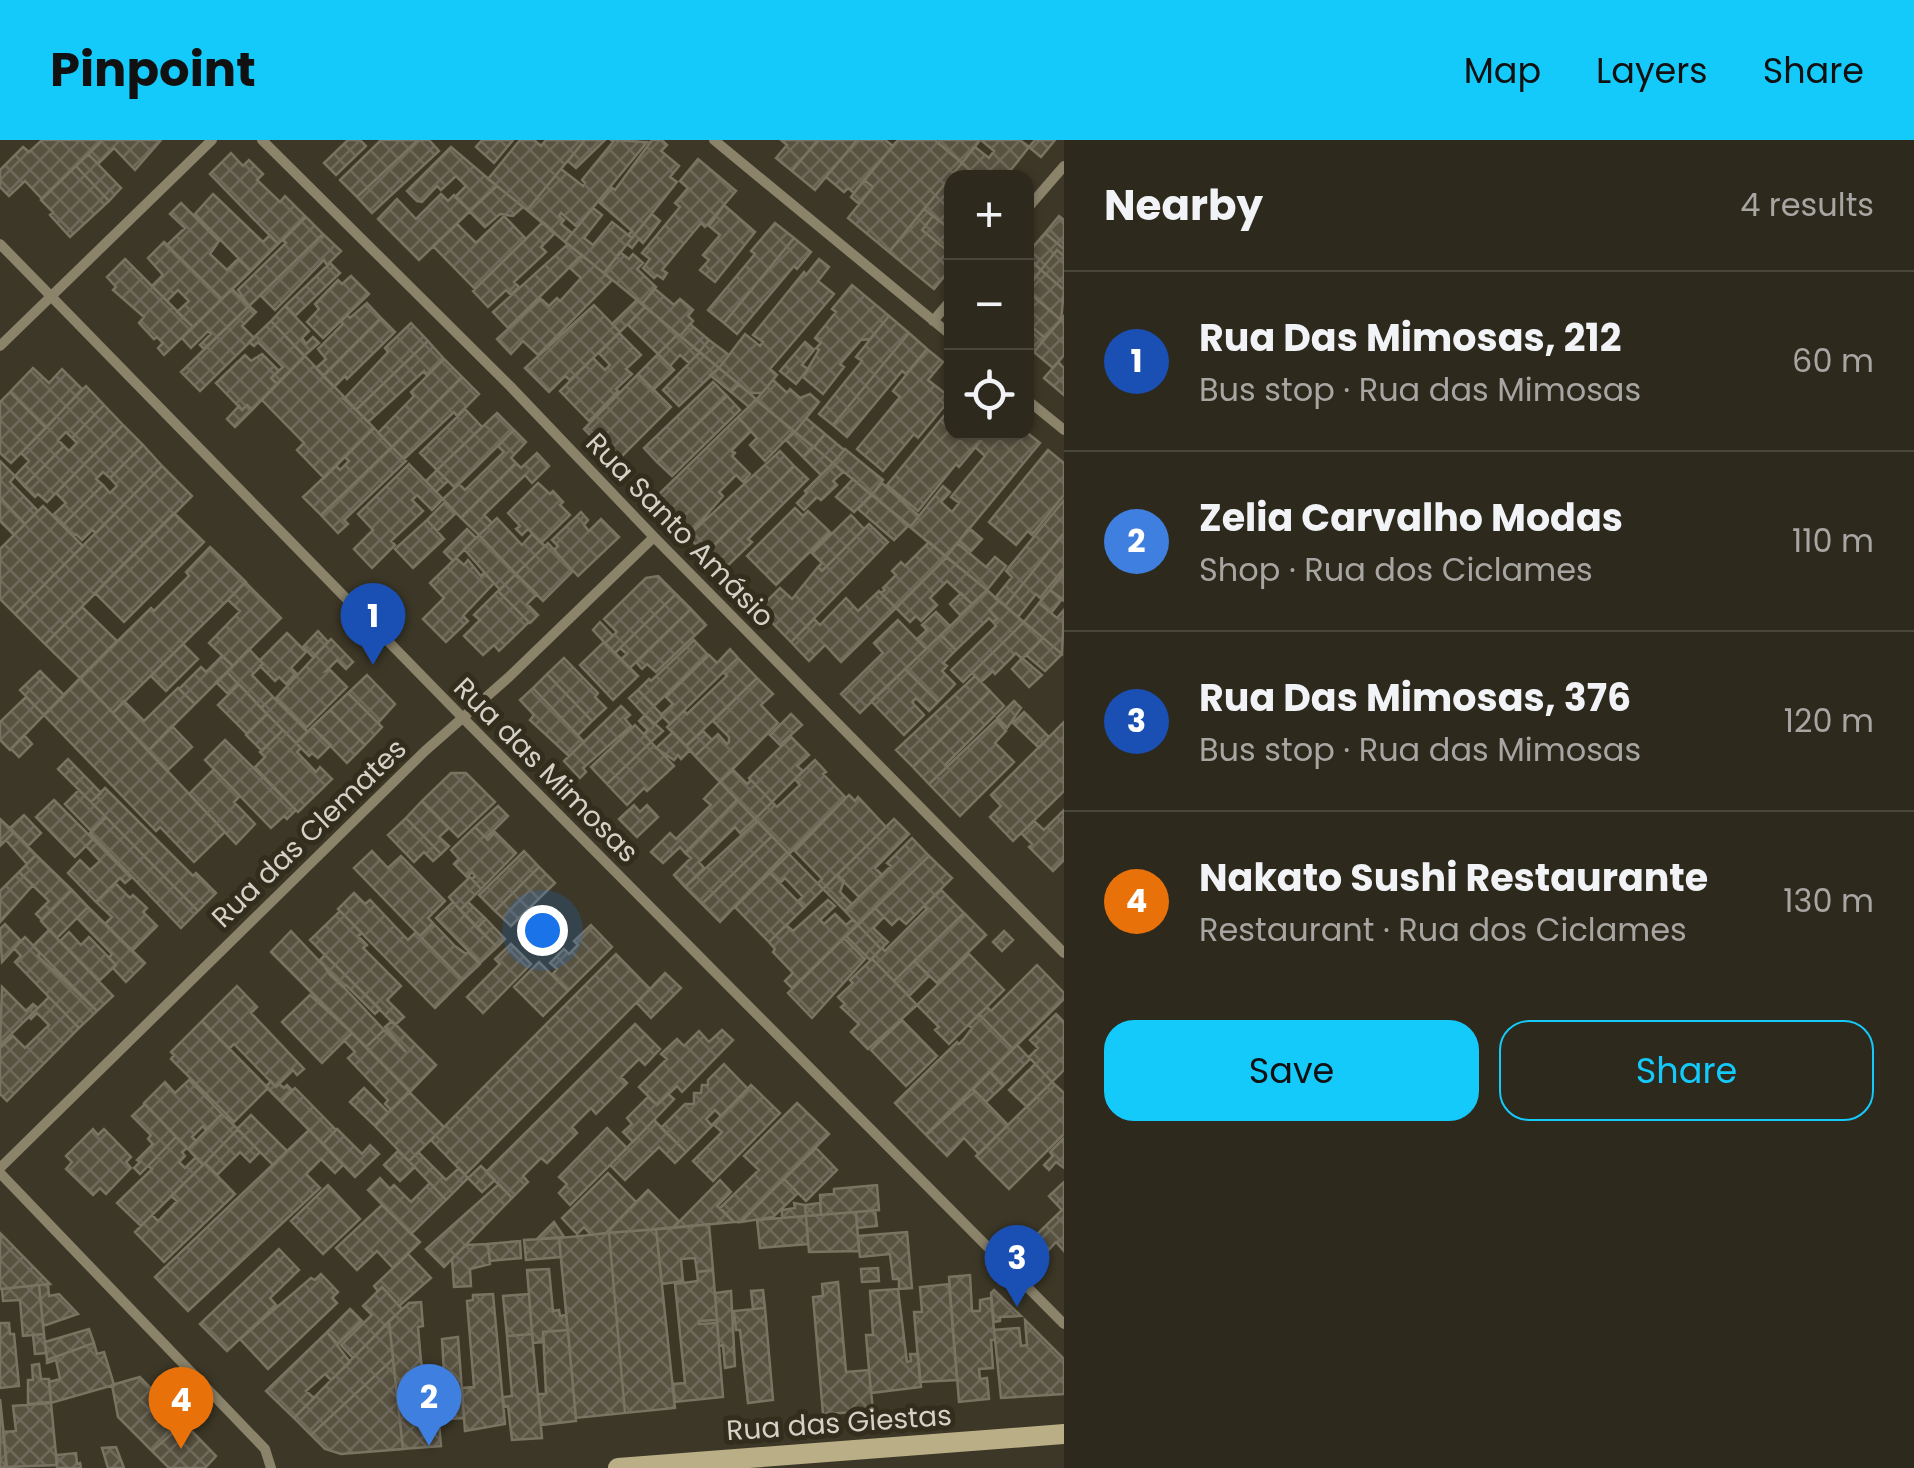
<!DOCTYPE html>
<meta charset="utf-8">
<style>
:root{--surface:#2d291c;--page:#393529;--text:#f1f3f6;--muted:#a7a6a3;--line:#48453b;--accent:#14cafb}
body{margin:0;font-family:Poppins,sans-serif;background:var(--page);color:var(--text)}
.controls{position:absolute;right:30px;top:30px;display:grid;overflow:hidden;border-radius:20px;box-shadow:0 2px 8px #0004}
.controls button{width:90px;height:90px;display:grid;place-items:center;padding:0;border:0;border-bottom:2px solid var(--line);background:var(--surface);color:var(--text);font:50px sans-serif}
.you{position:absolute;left:542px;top:790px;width:35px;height:35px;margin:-25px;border:8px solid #fff;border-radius:50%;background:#1a73e8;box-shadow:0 0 0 15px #1a73e833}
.badge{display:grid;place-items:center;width:65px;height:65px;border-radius:50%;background:var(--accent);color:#fff;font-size:32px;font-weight:700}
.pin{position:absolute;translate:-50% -82px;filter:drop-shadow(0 2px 5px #0008)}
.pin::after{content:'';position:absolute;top:52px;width:35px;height:30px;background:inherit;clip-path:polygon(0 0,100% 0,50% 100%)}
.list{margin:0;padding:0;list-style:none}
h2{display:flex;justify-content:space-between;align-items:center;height:130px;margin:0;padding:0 40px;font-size:42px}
h2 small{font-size:32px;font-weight:400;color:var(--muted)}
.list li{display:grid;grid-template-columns:65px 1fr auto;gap:30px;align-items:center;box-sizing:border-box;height:180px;padding:0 40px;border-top:2px solid var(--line)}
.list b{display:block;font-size:38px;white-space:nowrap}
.list p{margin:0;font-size:32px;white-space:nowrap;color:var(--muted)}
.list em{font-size:32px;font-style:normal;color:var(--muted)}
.actions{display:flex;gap:20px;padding:30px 40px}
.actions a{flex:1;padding:22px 0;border:2px solid var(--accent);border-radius:30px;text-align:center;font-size:35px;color:var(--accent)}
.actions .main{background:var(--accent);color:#111}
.icon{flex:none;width:55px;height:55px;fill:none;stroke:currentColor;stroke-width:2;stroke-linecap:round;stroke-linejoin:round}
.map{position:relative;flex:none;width:1064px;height:1328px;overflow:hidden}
header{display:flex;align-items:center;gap:60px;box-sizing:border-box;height:140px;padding:0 50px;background:var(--accent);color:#111}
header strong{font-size:48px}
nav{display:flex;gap:55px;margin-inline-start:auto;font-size:35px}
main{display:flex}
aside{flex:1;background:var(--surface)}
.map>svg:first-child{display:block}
.building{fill:url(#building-cross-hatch);stroke:#797361;stroke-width:2.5}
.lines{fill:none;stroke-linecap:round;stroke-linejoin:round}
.street{stroke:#8b836a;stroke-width:10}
.secondary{stroke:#baae86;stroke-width:20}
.labels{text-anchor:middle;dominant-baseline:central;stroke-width:10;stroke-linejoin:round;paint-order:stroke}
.street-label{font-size:28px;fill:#d4d1c7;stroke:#322d1c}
</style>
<header>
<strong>Pinpoint</strong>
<nav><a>Map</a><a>Layers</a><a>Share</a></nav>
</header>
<main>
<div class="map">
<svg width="1064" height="1328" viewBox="0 0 1064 1328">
<defs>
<pattern id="building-cross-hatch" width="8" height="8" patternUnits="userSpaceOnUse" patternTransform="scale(2.5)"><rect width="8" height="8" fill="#585241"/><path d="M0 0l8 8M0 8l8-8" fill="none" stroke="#6f6a5b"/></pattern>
</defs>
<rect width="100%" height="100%" fill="#3c3726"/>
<path class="building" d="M42 0H103L42 59 25 41 9 56 0 47V30L23 7 29 12Z
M103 0H161L135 30 114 8 98 24 88 14Z
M348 0H360L366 6 336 35 324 23Z
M381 0H418L357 57 340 40Z
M418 0H429L439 11 372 73 357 57Z
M482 0H513L494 23 476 7Z
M520 0H534L541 6 546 0H585L527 70 488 39Z
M585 0H605L576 28 568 21Z
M611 0 647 2 577 87 561 73 559 76 564 80 561 84 572 93 565 102 527 70 561 29 583 46 585 43 582 40 613 2Z
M652 0H662L667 5 661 11 679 26 670 37 677 42 632 98 628 95 632 91 600 63 612 48 615 50Z
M781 0H816L817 1 792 31 776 18 787 5Z
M857 0 815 50 792 31 818 0Z
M857 0H885L893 6 854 53 848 48 844 52 826 37Z
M898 0H935L962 23 889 112 848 78 873 47 864 40Z
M940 0H980L962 23 938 3Z
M981 0H1020L1029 7 1010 31 1018 38H979L962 23 975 7 989 18 994 11Z
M1035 0H1055L1041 17 1029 7Z
M451 7 497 46 470 71 455 57 466 46 456 36 441 50 437 46 422 62 417 61 407 51Z
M231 13 243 26 249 20 263 34 257 40 280 62 285 56 306 77 278 104 210 34Z
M88 14 121 48 109 61 76 26Z
M698 19 736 51 705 87 701 83 662 130 667 133 663 139 657 135 654 138 643 128 650 119 642 113 680 67 675 63 688 48 680 41Z
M962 23 979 38H952V91L924 69Z
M76 26 109 61 70 97 50 75 53 72 41 60Z
M864 40 873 47 859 64 851 57Z
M497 46 523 67 513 76 500 74 485 87 469 71Z
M213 54 263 102 270 95 278 104 251 131 195 74Z
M441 54 448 61 454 55 470 71 419 120 378 79 397 59 416 79Z
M181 63 219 101 210 114 227 130 238 119 251 131 222 159 167 105 185 88 170 74Z
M724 65 755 92 715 142 700 130 709 120 703 115 720 95 709 86Z
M593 68 602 75 584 98 593 105 612 82 632 98 604 133 565 102Z
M924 69 933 76 922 90 944 108 952 98V127L934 149 889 112Z
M652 74 660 81 643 103 639 99 632 108 627 104Z
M504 76 526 99 475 149 433 106 457 84 476 103Z
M933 76 952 91V98L944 108 922 90Z
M1059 76 1064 80V109L1045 93Z
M306 77 323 94 249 166 238 150 286 103 283 100Z
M543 82 555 93 541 107 546 112 514 142 519 147 511 155 506 150 488 167 473 151Z
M775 83 794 98 724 183 708 170 755 114 751 111Z
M1045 93 1064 109V116L1057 110 1041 130 1026 115Z
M323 94 341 111 327 125 324 120 275 170 260 155Z
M794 98 811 112 797 129 794 126 737 194 724 183Z
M164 102 222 159 193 187 177 172 189 161 178 150 167 161 152 146 163 135 148 118Z
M568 104 582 115 508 188 493 172Z
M1057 110 1064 116V150L1041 130Z
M620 112 629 119 633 114 643 123 637 129 656 147 642 164 604 133Z
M582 115 612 140 538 215 523 201 511 214 497 199 541 159 549 166 557 158 560 161 581 138 569 127Z
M1026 117 1041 130 1026 148Z
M125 119 193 187 164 215 158 208 163 203 157 197 154 199 139 183 144 177 113 150 116 147 107 137Z
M819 119 829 127 818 141 834 154 770 229 777 235 762 253H749L719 228 745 194 760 206 763 202 753 195 804 132 806 135Z
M330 123 340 133 295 176 285 166Z
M1041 130 1064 150 1061 180 1026 150Z
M351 136 369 154 323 198 307 182 319 169 315 164 338 140 342 144Z
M852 145 889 176 870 199 861 200 840 224 844 227 823 254 803 237 819 210 816 208 821 203 815 198 836 172 832 169Z
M232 149 249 166 204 209 200 205 211 194 208 191 191 208 182 198Z
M655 149 674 165 680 159 693 170 688 176 693 181 680 196 642 164Z
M1026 150 1061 180 1045 198 1026 182Z
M637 160 645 167 620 192 612 184Z
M367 163 381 178 323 236 316 228 326 219 318 209 343 184 341 181 347 175 350 178Z
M594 165 620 192 570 240 565 236 549 252 525 228Z
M249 166 256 172 242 186 254 198 200 251 181 232Z
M285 166 309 191 302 198 306 204 313 197 319 203 304 216 271 181Z
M645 167 678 194 658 214 628 185Z
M889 176 909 193 833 285 819 274 862 221 856 217Z
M1064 176V215L1053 228 1034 212Z
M381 178 395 192 347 239 345 236 334 247 323 236Z
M271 181 305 216 277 244 271 238 283 227 258 202 254 206 249 202Z
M1026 182 1045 198 1028 220 1026 219Z
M411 183 428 201 356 270 344 259 388 212 385 208Z
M690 184 709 200 699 212 680 196Z
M619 193 641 215 626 229 632 234 616 249 618 251 589 281 560 251 593 218 605 230 610 225 599 213Z
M909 193 927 209 906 234 902 231 847 297 833 285Z
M678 194 700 212 689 223 680 215 670 226 658 214Z
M709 200 729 215 719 228 699 212Z
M428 201 444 219 427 236 424 231 368 282 356 270Z
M805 202 814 210 802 225 808 229 796 244 780 231Z
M927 209 943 222 928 240 951 258 918 298 914 294 883 331 857 309 900 257 893 251Z
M700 212 719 228 679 266 663 250Z
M262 214 279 231 271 238 277 244 252 270 247 265 242 270 216 243 245 215 251 221Z
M658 214 674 230 653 250 638 234Z
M305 216 374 288 324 338 297 310 304 303 262 260Z
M444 219 462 237 392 307 378 293 414 256 411 252Z
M1058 222 1064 228V255L1044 238Z
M33 228 49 243 62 229 82 249 46 288 10 252Z
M719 228 739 244 731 252 710 235Z
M638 234 671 267 621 317 606 303 602 307 584 289Z
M462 237 479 254 457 276 454 272 404 319 392 307Z
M773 240 787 253 790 249 800 258 810 254 819 262 795 292 756 260Z
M713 242 727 256 657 322 644 308Z
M739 244 756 259 749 267 731 252Z
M86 246 104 265 72 298 66 292 58 300 64 306 24 346 15 336 29 321 21 313Z
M10 252 46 288 11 323 0 313V262Z
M727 256 740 270 672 336 657 322Z
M952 257V292H988L959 327 956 324 918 371 887 345 948 271 944 267Z
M756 260 794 291 765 321 750 305 757 298 738 277Z
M104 265 123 285 47 362 38 354 35 357 24 346 64 306 69 311 77 303 72 298Z
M247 265 252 270 235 287 227 279 239 266 242 270Z
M465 269 482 287 437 330 420 313Z
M497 273 514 290 455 348 437 330Z
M738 277 751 291 732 310 735 313 732 316 750 334 743 342 736 335 719 352 723 356 688 396 653 360Z
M806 278 825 294 814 307 795 292Z
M123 285 143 305 110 338 103 332 96 339 103 345 63 385 53 375 66 363 56 353Z
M374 288 392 307 321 375 303 357 336 326 340 330 349 321 345 317Z
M514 290 526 302 511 318 516 323 461 378 443 359 459 344 465 350 504 312 498 306Z
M795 292 813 307 803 317 786 300Z
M988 292H1026L1040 303 946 417 910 387 943 346 950 352 941 362 952 372 959 363 951 357 985 316 975 307Z
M825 294 844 310 833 323 814 307Z
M143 305 162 326 96 393 92 390 82 400 76 394 73 396 63 385 103 345 110 353 117 346 110 338Z
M392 307 406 321 344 380 348 384 338 393 321 375Z
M814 307 833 323 821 335 803 317Z
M845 309 883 340 872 355 833 323Z
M1048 310 1064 323V355L1032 395 1028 391 1016 405 989 382Z
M780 311 794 326 705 414 688 396Z
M537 313 549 326 532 343 525 335 484 375 492 383 479 395 461 378 516 323 521 328Z
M0 321 15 336 10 342 38 371 25 384 0 357Z
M833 323 843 332 833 341 837 345 821 360 817 357 804 370 797 363 807 353 805 351Z
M409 324 443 359 432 370 417 355 412 360 423 371 391 401 395 405 372 428 354 409 373 390 358 374Z
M162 326 192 356 45 504 15 474Z
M794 326 808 339 748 399 752 402 722 431 705 414Z
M437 330 448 341 436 352 426 341Z
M853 339 871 355 854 372 836 357Z
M538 343 550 354 553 351 563 362 560 365 570 375 541 403 528 389 522 395 516 389 520 386 508 373Z
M882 343 919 376 910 387 872 355Z
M872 355 909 385 894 400 858 369Z
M0 357 25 384 14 395 0 381Z
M1064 360V393L1005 466 995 458 1012 437 1006 431Z
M445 362 456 373 437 391 427 380Z
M43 366 83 406 15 474 0 459V409Z
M795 368 803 376 808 371 830 392 776 445 747 416Z
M581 372 588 380 584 385 589 391 601 379 619 397 578 436 554 410 558 406 552 400Z
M174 373 204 402 124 482 95 453Z
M851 375 864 389 822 431 818 427 822 423 812 413Z
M497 378 522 405 532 394 545 406 516 434 479 395Z
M427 380 444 399 413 428 395 409Z
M869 384 888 402 791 502 759 469 780 448 792 459 818 427 822 431Z
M969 388 982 399 971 411 959 401Z
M467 389 476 398 453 421 444 412Z
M1064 393V428L1040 458 1036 454 1018 477 1005 466Z
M479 395 516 434 500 450 464 409Z
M929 402 947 417 896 468 881 453 885 450 883 448 896 435 892 431 901 422 905 426Z
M548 403 573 431 543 461 516 434Z
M957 403 986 427 995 417 1006 426 987 450 946 417Z
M210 407 246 442 113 573 80 538 151 468 154 471 189 436 186 432Z
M947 417 987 450 972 464 947 441 930 458 937 465 921 481 916 476 910 482 896 468Z
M456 418 464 425 468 420 481 436 484 433 494 443 463 476 468 481 446 502 423 479 444 458 430 443Z
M1064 432V461L1050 450Z
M516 434 537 454 527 464 538 475 530 483 498 451Z
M658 436 676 454 615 513 605 503 617 492 604 479 646 438Z
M245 442 281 478 233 526 209 503 240 471 228 460Z
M987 450 999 461 989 470 997 479 993 482 989 478 956 510 941 495Z
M1050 450 1062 459 1051 473 1039 463Z
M498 451 529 482 499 511 494 505 483 515 464 496 480 480 474 475Z
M879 451 896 468 841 522 825 505 809 521 791 502 814 479 820 485 846 458 858 471Z
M961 453 972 464 960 475 950 464Z
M676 454 691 469 630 528 621 519 627 514 620 508Z
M999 461 1024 482 963 542 951 530 996 486 993 482 997 479 989 470Z
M1039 463 1057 478 1064 470 1062 514 1024 482Z
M82 467 117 501 80 538 45 504Z
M691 469 706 485 656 532 647 524 642 529 636 522Z
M936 472 950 486 926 509 917 499 927 490 922 485Z
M898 480 926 509 860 573 841 554 883 513 874 503Z
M600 482 613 496 605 503 593 490Z
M1024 482 1043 498 1022 519 1016 513 995 534 993 531 981 542 972 533Z
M318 491 328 502 313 517 303 507Z
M287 493 306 512 291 528 296 533 286 544 279 537 275 541 260 526 263 524 260 520Z
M941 495 956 510 943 523 947 526 942 531 955 544 938 562 905 529Z
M1043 498 1062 514 1045 531 1026 515Z
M331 499 353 522 346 529 337 520 326 531 330 530 347 547 306 588 276 558Z
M694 500 708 515 654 566 638 550 649 539 651 541Z
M604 502 638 536 613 560 580 525Z
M183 504 198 519 166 551 151 536Z
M249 509 263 524 252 535 273 557 261 568 227 532Z
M730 509 738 518 670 584 661 575 673 564 666 557 709 515 717 523Z
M222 516 233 526 195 564 179 549 201 527 206 532Z
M564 518 598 553 595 557 606 568 592 581 547 534Z
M738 518 757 538 686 606 667 587 684 571 687 574 727 536 723 532Z
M1022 518 1042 535 1029 547 1012 529Z
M905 529 938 562 929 571 916 558 912 562 924 575 904 595 871 561Z
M40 531 64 555 44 575 20 550Z
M227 532 238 544 228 554 216 542Z
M547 534 592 581 578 595 533 548Z
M367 535 395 564 378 583 348 553Z
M975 536 990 551 913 627 896 610Z
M80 538 225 692 194 722 160 687 156 691 44 575Z
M757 538 773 554 761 565 778 583 720 642 695 616 718 594 727 604 729 602V597L713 581Z
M239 544 267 574 247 594 218 565Z
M178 548 195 564 148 611 113 573 124 561 144 581Z
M533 548 584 602 569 616 530 580 534 575 520 560Z
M638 550 663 576 654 585 629 558Z
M990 551 1004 566 945 625 947 627 929 644 913 627Z
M348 553 382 587 365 605 330 570Z
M26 557 44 575 10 610 0 600V582Z
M273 557 308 592 296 603 261 568Z
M1014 561 1021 568 1007 588 997 578Z
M621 566 630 575 625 579 631 586 583 628 586 632 580 638 564 621Z
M330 570 365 605 347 623 312 587Z
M1024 572 1049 597 1039 608 1013 583Z
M267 574 283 590 262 611 246 595Z
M791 574 802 585 780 605 770 595Z
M645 575 663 591 651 602 644 594 648 590 639 581Z
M996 580 1006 591 995 603 1014 622 960 676 929 644Z
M1064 582V651L1013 701 990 677 1001 666 991 655Z
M635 585 651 602 607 644 591 627Z
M172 586 192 607 167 631 148 611Z
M312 587 331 605 318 618 312 613 309 616 296 603Z
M283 590 301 608 297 612 316 632 320 627 332 639 298 672 255 627 265 617 260 612Z
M703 591 712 600 695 616 686 606Z
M673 592 690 610 681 619 678 615 674 620 656 608Z
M24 595 32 604 19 617 11 609Z
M791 597 809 615 797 626 803 631 772 662 749 638Z
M225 600 296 670 287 679 284 676 271 688 205 620Z
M651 602 674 626 647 651 644 648 627 665 607 644Z
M68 619 101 653 91 662 58 629Z
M815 620 826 632 823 634 846 658 789 714 755 679 772 662 777 667 800 645 795 639Z
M214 629 240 656 234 662 255 684 236 704 189 654Z
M733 630 747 644 751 640 772 662 755 679 720 642Z
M451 633H466L495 662 458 697 422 661Z
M720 642 737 660 685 713 680 707 663 723 651 712 670 693 676 699 711 665 704 659Z
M105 648 193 736 196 733 216 753 198 771 91 662Z
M79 650 106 677 92 692 65 664Z
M849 655 855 661 858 657 886 687 823 749 818 743 822 739 795 711Z
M54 660 93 699 75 717 36 677Z
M737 660 755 679 740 693 735 687 699 722 704 728 685 747 674 735 691 718 685 713Z
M422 661 449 688 439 697 449 706 441 714 406 678Z
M634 665 640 672 647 665 658 677 637 697 619 679Z
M498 666 508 676 486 698 475 687Z
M1064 670V720L1053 731 1029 707 1032 704 1021 693 1034 681 1044 690Z
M24 675 41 693 28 706 10 688Z
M106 677 198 771 181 788 90 693Z
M406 678 441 714 433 721 424 712 414 722 388 695Z
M0 679 14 692 0 706Z
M894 679 909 694 875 728 882 735 859 757 837 735Z
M757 681 772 696 702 764 685 747Z
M475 687 488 700 495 692 516 713 481 749 472 739 475 736 472 732 467 737 454 724 459 719 451 710Z
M14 692 36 715 27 724 6 700Z
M772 696 787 712 720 782 702 764Z
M912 698 929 716 858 785 845 771 891 726 887 723Z
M93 699 131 738 125 743 120 738 96 762 68 733 80 720 90 730 100 721 86 706Z
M372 711 388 728 401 716 445 761 428 778 433 783 420 796 354 728Z
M524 711 539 727 495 771 479 755Z
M789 714 823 749 804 768 798 761 803 757 785 738 780 743 770 733Z
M36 715 72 750 42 780 36 774 49 761 19 732Z
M929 716 952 738 906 784 899 778 892 785 875 768Z
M539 727 555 743 511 786 495 771Z
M19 732 33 745 0 782V751Z
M770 733 804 768 769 802 735 767Z
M837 735 844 741 840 752 852 764 845 771 823 749Z
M470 737 481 749 460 770 449 757Z
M115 743 130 758 133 755 147 768 143 772 157 786 132 811 105 784 112 777 96 762Z
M72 750 88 767 57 798 41 781Z
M941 750 964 773 894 841 872 819 882 808 885 811 927 769 924 766Z
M354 753 365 764 370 760 408 800 416 792 463 840 435 868 338 769Z
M828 760 835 766 820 780 824 784 835 774 846 785 853 779 858 785 792 848 785 841 793 833 773 812 775 809 769 802 786 785 793 791Z
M453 762 497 807 480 823 436 778Z
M468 762 486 779 477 788 460 770Z
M88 767 145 823 126 842 113 828 116 825 109 818 112 814 77 778Z
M875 768 884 777 873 788 888 802 881 809 858 785Z
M340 771 362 793 358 796 367 805 363 808 401 846 387 860 404 877 395 885 310 800Z
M964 773 986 795 937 843 914 821Z
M486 779 505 799 497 807 477 788Z
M433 783 455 806 466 814 468 812 480 824 463 840 420 796Z
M5 784 21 801 2 822 0 789Z
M591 785 612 807 568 851 552 835 557 829 550 823 564 809 569 814 578 805 574 801Z
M858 785 881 809 870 820 846 796Z
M49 790 113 856 97 871 33 806Z
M291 791 384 890 366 907 271 812Z
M1004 791 1013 800 1002 811 993 802Z
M69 792 81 805 89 797 116 825 99 841 60 801Z
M25 797 40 813 38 816 97 871 79 888 15 822 21 816 14 808Z
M844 798 865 819 812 878 788 853Z
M511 804 531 824 483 873 467 857 500 824 495 819Z
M616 814 650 849 465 1035 431 1000Z
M969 814 1004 850 949 904 935 890 939 887 917 865Z
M325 815 380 869 375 874 346 845 343 847 330 835 320 820Z
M872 819 917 865 868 909 851 892 859 884 841 867 845 864 838 857 853 843 850 840Z
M914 821 929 836 909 856 894 841Z
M539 822 568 851 543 876 514 847Z
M1037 825 1064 853V859L1013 909 979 874 987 867 991 871Z
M665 833 681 848 651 878 637 863Z
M237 846 257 867 251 873 304 929 297 935 293 930 276 947 234 904 229 909 202 881Z
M2 847 26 871 33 864 38 868 0 905Z
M310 855 352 893 322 923 282 882Z
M49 857 79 888 7 961 0 954V908L13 896 25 908 49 885 37 873 31 879 29 877Z
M979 874 1013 909 926 995 895 963 957 902 959 904 964 899 972 888 968 885Z
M1056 874 1064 882V930L1052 942 1029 917 1038 908 1030 900Z
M902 880 937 916 906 946 871 910Z
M202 881 268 948 234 982 171 919 174 915 171 912Z
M392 881 436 925 410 952 366 907 384 890 406 912 385 887Z
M635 884 660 909 645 925 639 919 621 937 627 943 596 974 591 968 572 987 577 993 547 1023 541 1018 523 1036 528 1042 512 1058 486 1032Z
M722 890 733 900 682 952 677 946 657 965 639 947 667 919 661 914 677 899 684 906 699 891 709 902Z
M352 893 410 952 391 970 385 964 388 960 348 918 355 912 344 900Z
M1017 905 1030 919 1003 946 990 932Z
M724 924 748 949 721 976 715 970 706 979 712 986 686 1012 661 988 685 964H694V953H701L702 945H708V940Z
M1035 924 1052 942 1027 967 1009 950Z
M990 932 1003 946 986 962 973 949Z
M189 940 222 974 206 990 203 986 192 997 196 1001 188 1009 144 963 165 942 175 953Z
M271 941 276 947 279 944 284 948 287 945 292 950 281 962 266 947Z
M1052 942 1064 953V994L1009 1049 976 1016Z
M751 945 780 973 713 1041 693 1021 722 992 713 984Z
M295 948 336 990 323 1004 281 962Z
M364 948 388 972 375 986 350 962Z
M975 951 1008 985 979 1014 964 998 947 1016 926 995Z
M409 952 444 987 409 1021 375 986Z
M668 954 674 959 633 1002 623 992 632 984 627 978 648 957 657 965Z
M797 963 829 994 741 1082H734L720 1068 759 1030 744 1016Z
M145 964 176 997 140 1034 134 1028 140 1022 137 1020 153 1004 148 999 151 995 132 976Z
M222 974 238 989 203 1025 188 1009Z
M251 975 287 1011 273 1025 237 989Z
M654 980 686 1012 675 1023 659 1007 625 1040 610 1025Z
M607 988 627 1008 570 1065 559 1053 567 1044 559 1037Z
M93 989 98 995 104 989 131 1017 126 1022 131 1028 106 1054 100 1048 93 1055 66 1029 72 1022 66 1016Z
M238 989 260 1012 250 1022 240 1012 217 1035 205 1023Z
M337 989 362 1014 370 1005 379 1014 355 1037 323 1004Z
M309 990 343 1025 335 1033 321 1019 306 1034 320 1048 188 1171 155 1137Z
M176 997 187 1008 182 1012 185 1016 179 1022 185 1028 196 1017 203 1025 141 1086 117 1063 152 1029 148 1026Z
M1064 998V1028L1056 1022 1049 1030 1044 1025 1053 1016 1050 1012Z
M816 1008 837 1030 806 1061 784 1039Z
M398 1011 415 1027 400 1041 384 1025Z
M418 1012 446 1040 459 1028 468 1038 446 1060 409 1021Z
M205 1023 235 1054 164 1122 135 1092 152 1075 158 1081 177 1061 171 1056Z
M481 1026 495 1040 482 1052 468 1038Z
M608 1033 636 1062 606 1093 591 1095 584 1087 577 1094 562 1078Z
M380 1038 390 1049 394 1045 411 1062 430 1043 446 1060 411 1094 368 1050Z
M784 1039 798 1053 773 1077 741 1082Z
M720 1040 731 1052 717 1066 734 1082 673 1088Z
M1064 1042V1068L1062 1070 1049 1056Z
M499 1044 512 1058 444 1127 426 1109Z
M328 1045 360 1079 323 1114 291 1081Z
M877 1045 879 1070 821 1075 820 1055 834 1054V1049Z
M648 1050 679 1081 673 1088 606 1093Z
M794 1063 805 1065 806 1076 782 1078V1070L795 1068Z
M820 1063 821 1075 806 1076 805 1065Z
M382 1065 420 1102 393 1128 377 1111 357 1130 336 1108Z
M1064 1068V1111L1056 1102 1044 1115 1030 1101Z
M875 1070 877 1086 857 1088 856 1072Z
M856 1072 859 1111 809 1112 806 1076Z
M806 1076 808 1104 760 1108 757 1080Z
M554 1082 564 1097 537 1099Z
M709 1084 713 1130 697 1132 695 1118 681 1119 683 1141 662 1144 656 1089Z
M656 1089 675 1268 625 1273 609 1093Z
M907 1092 912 1148 899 1149V1139H893L890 1114 860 1117 858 1096Z
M0 1093 50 1144 0 1149Z
M609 1093 625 1273 576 1278 559 1098Z
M559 1098 561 1117 526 1120 524 1100Z
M520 1101 521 1118 490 1121 488 1104Z
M488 1104 490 1124 470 1129 471 1146 454 1147 452 1119 466 1105Z
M279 1109 299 1130 270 1158 276 1165 227 1211 200 1184Z
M408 1114 431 1138 399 1166 382 1147 378 1151 374 1146Z
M878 1128 879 1141 862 1142 861 1129Z
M549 1129 553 1171 559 1170 560 1176 566 1175 568 1190 543 1192 544 1202 533 1203 527 1130Z
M713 1130 717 1180 699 1181V1184L717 1183 723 1257 675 1262 673 1244 685 1243 675 1144 698 1141 697 1132Z
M321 1134 338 1152 332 1158 337 1163 268 1229 240 1199 311 1138 315 1140Z
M970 1135 972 1171H980V1160L991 1158 995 1200H991L993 1228 979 1229 980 1239 987 1238 989 1259 959 1262 949 1137Z
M838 1142 846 1232 869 1230 873 1271 823 1274 813 1157 823 1156 822 1144Z
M48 1144 49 1156 59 1154 78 1174 43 1186 39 1145Z
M949 1144 957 1240 920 1242 914 1172H922L920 1147Z
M39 1145 44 1194 23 1196 20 1160 3 1161 2 1149Z
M382 1147 402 1169 353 1218 341 1205 372 1175 363 1166Z
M898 1149 907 1222 911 1221 910 1214H918L921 1247 871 1253 866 1195H873L870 1151Z
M763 1150 765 1168 753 1169 751 1151Z
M994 1150 1021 1176 1000 1177V1181L994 1182 991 1153Z
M731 1151 735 1226 725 1228 723 1205 719 1206 715 1153Z
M493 1154 505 1284 465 1291 462 1248 474 1247 467 1161 473 1160V1155Z
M529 1154 532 1194 507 1196 503 1156Z
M421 1162 423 1186 418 1187 421 1221 428 1258 434 1257 435 1271H438L441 1306 403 1309 389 1181 409 1163Z
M765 1168 773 1260 748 1263 740 1190H736L734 1171Z
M350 1169 362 1181 338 1204 327 1192Z
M1025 1180 1064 1219V1254L1001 1258 994 1190 1019 1188 1021 1206 1027 1205Z
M389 1181 393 1219 311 1295 294 1278Z
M0 1183H9L10 1194H14L19 1246 0 1248Z
M89 1189 94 1203 47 1220 45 1202Z
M568 1190 576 1281 541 1285 538 1254H546L543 1192Z
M327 1192 350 1222 331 1240 325 1234 306 1251 314 1258 294 1278 266 1251Z
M44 1194 46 1213 35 1214 33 1195Z
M532 1194 542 1298 512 1300 508 1266 504 1267 503 1257 512 1256 507 1196Z
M458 1197 464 1278 448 1279 445 1247 451 1246 450 1233H444L442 1199Z
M94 1203 97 1214 104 1212 114 1245 51 1263 49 1242 60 1239 56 1220 47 1223V1220Z
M393 1219 403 1309 341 1314 325 1309 311 1295Z
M39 1224 41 1239H49L51 1262 28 1264V1240H33L32 1225Z
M140 1237 184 1283 152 1311 118 1277 112 1245Z
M0 1259 6 1315 5 1327H0Z
M51 1263 57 1325 7 1327 3 1292 16 1291 13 1266Z
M184 1283 216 1316 205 1328H169L152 1311Z
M116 1307 124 1328H108L102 1308Z
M76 1313 77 1324 80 1323 81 1328H57L56 1315Z"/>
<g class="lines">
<path class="street" d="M262 0 510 246 654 397 1064 813
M714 0 952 196
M1026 70 1064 26
M0 104 462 577 1064 1184
M933 181 952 159
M0 206 212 0
M1026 259 1064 290
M0 1028 425 611 510 536 654 397
M0 1033 265 1309 271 1328"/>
<path class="secondary" d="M618 1328 1064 1294"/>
</g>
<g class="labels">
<g class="street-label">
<text transform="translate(680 390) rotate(46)">Rua Santo Amásio</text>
<text transform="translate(546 630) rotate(45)">Rua das Mimosas</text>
<text transform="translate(309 693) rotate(-44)">Rua das Clemates</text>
<text transform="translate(839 1283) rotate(-4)">Rua das Giestas</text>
</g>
</g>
</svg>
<div class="controls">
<button>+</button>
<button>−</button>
<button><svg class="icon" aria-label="locate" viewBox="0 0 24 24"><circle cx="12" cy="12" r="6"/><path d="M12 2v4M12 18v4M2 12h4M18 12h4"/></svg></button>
</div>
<div class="you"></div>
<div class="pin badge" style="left:373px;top:525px;background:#1a4fb4">1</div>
<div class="pin badge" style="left:429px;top:1306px;background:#3f7fe0">2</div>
<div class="pin badge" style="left:1017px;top:1167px;background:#1a4fb4">3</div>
<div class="pin badge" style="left:181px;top:1309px;background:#e8710a">4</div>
</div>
<aside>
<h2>Nearby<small>4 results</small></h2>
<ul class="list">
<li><span class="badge" style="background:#1a4fb4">1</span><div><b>Rua Das Mimosas, 212</b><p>Bus stop · Rua das Mimosas</p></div><em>60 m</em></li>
<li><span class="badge" style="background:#3f7fe0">2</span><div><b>Zelia Carvalho Modas</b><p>Shop · Rua dos Ciclames</p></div><em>110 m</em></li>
<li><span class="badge" style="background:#1a4fb4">3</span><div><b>Rua Das Mimosas, 376</b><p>Bus stop · Rua das Mimosas</p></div><em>120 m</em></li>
<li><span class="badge" style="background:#e8710a">4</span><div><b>Nakato Sushi Restaurante</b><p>Restaurant · Rua dos Ciclames</p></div><em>130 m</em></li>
</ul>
<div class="actions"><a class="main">Save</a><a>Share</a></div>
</aside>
</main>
